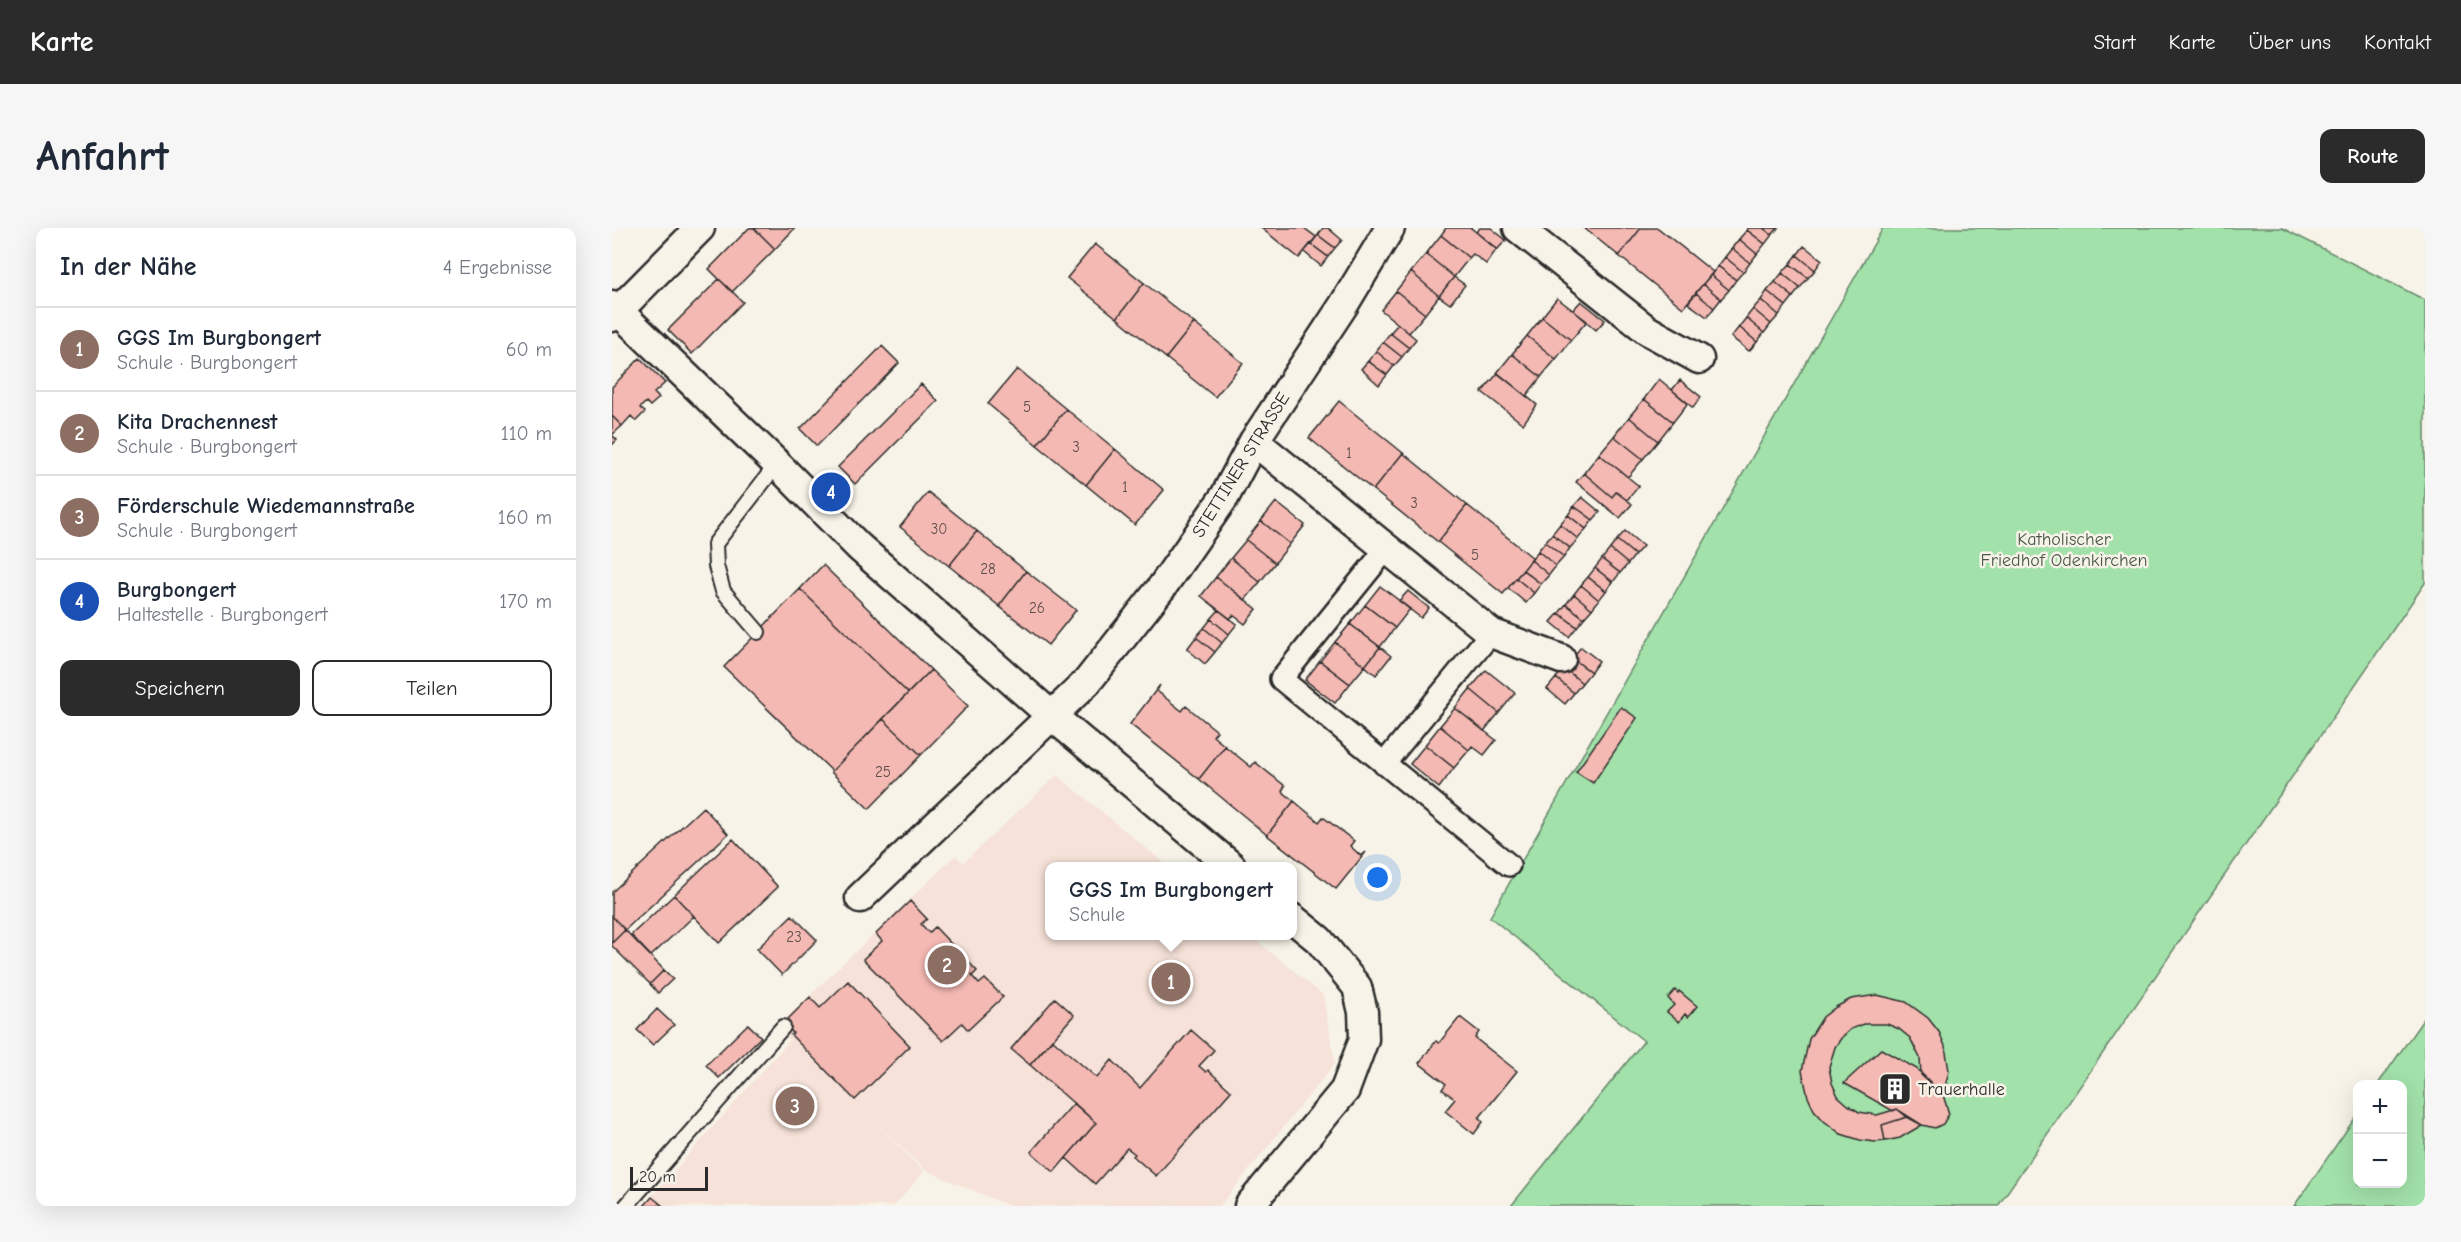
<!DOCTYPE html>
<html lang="de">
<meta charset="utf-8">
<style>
:root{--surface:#fff;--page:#f6f6f7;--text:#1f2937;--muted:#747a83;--line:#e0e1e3;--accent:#2b2b2b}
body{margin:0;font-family:"Comic Neue",sans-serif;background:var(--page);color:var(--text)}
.controls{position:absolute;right:18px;bottom:18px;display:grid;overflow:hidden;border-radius:12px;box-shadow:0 6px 24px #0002}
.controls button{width:54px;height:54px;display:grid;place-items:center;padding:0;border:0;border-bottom:2px solid var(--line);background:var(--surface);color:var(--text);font:30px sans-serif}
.scale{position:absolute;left:18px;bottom:15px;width:78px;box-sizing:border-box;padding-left:6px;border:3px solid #2b2b2b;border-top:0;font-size:16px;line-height:21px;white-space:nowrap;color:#2b2b2b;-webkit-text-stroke:4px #f7f3e8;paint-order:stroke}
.you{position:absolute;left:766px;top:650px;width:21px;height:21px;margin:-15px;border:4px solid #fff;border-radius:50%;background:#1a73e8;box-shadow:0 0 0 9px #1a73e833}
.badge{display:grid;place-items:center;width:39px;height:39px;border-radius:50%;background:var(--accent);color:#fff;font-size:20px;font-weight:700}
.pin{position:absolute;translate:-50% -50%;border:3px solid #fff;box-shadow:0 2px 6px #0006}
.popup{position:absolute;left:433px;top:634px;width:252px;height:78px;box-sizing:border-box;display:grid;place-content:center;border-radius:12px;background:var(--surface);filter:drop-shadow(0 2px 4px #0005);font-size:20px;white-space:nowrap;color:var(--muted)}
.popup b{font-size:22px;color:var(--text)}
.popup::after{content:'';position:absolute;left:50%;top:100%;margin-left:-12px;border:12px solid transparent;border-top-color:var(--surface)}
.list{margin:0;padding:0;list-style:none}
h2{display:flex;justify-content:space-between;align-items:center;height:78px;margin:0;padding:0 24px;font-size:26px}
h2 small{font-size:20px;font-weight:400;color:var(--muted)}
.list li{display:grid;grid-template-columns:39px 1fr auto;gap:18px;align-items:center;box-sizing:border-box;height:84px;padding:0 24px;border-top:2px solid var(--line)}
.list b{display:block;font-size:22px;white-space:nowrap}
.list p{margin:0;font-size:20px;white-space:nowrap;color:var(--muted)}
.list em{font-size:20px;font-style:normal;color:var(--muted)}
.actions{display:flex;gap:12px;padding:18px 24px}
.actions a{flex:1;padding:14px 0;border:2px solid var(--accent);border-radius:12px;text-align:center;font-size:21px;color:var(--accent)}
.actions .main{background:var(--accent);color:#fff}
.map{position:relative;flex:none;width:1813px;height:978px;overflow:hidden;border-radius:12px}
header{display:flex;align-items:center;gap:36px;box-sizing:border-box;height:84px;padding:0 30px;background:var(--accent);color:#fff}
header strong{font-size:28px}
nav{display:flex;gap:33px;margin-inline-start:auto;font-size:21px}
.intro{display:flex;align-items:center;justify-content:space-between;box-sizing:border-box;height:144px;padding:0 36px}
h1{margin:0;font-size:42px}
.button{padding:15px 27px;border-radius:12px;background:var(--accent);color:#fff;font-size:21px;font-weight:700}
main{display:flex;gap:36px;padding:0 36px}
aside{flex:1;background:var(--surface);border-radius:12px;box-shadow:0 6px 24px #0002}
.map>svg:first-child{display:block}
.built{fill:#f6e2d8}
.green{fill:#a2e1aa;stroke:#66866a;stroke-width:1.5}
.building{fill:#f5b9b3;stroke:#2b2b2b;stroke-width:1.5}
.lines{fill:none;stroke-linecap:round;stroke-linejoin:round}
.service-casing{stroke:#2b2b2b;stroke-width:18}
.pedestrian-casing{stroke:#2b2b2b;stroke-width:26}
.minor-casing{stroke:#2b2b2b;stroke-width:33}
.service{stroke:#f7f3e8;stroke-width:14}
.pedestrian{stroke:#f7f3e8;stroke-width:21}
.minor{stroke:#f7f3e8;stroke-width:28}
.labels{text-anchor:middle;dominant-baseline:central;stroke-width:5;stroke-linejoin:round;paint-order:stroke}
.number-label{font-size:15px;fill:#5e4e4d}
.street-label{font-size:18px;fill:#2b2b2b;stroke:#f7f3e8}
.park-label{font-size:18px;fill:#49584b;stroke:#f7f3e8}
.poi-label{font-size:18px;fill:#2b2b2b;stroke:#f7f3e8;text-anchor:start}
</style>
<header>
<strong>Karte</strong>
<nav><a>Start</a><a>Karte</a><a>Über uns</a><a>Kontakt</a></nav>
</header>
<div class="intro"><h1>Anfahrt</h1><a class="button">Route</a></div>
<main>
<aside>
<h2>In der Nähe<small>4 Ergebnisse</small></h2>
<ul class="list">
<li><span class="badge" style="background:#8d6e63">1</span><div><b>GGS Im Burgbongert</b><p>Schule · Burgbongert</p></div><em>60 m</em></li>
<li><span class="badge" style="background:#8d6e63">2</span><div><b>Kita Drachennest</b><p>Schule · Burgbongert</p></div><em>110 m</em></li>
<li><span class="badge" style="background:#8d6e63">3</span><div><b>Förderschule Wiedemannstraße</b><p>Schule · Burgbongert</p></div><em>160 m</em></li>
<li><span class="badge" style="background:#1a4fb4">4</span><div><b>Burgbongert</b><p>Haltestelle · Burgbongert</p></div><em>170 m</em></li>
</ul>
<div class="actions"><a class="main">Speichern</a><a>Teilen</a></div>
</aside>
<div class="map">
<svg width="1813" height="978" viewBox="0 0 1813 978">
<rect width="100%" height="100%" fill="#f7f3e8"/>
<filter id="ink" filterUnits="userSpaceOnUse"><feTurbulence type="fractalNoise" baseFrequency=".0167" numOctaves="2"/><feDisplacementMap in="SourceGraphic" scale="12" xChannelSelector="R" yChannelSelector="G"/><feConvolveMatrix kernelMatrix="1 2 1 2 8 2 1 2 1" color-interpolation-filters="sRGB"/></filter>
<g filter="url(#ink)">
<path class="built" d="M445 547 556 638H438V708H639L711 767 723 835 608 978H397L313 942 262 893 312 944 282 978H31L178 812 165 799 344 627 351 635Z"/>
<path class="green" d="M1271 0H1670L1813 72V355L1386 978H899L1032 813 878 689Z
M1813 789V978H1682L1745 887 1746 956H1790V856H1766Z"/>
<path class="building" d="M137 0H142L163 21 120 64 97 41Z
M142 0H183L163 21Z
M649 0H692L704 9 687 30Z
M711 0H716L730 12 723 20 706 7Z
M834 0H859L885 21 874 36 861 26 857 30 829 7Z
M868 0H879L894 12 885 22 864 4Z
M972 0H1029L1007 28Z
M1029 0H1046L1101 44 1071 80 1007 28Z
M1136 0H1151L1160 7 1153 16 1135 2Z
M1151 0H1166L1160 7Z
M1135 2 1153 16 1145 26 1127 11Z
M706 7 723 20 716 29 699 16Z
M829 7 857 30 842 49 814 26Z
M1127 11 1145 26 1138 35 1120 20Z
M483 16 532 55 505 90 455 50Z
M699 16 716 29 709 38 692 24Z
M1192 18 1210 32 1203 42 1185 27Z
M1120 20 1138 35 1131 44 1113 29Z
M814 26 842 49 827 68 799 44Z
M1185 27 1203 42 1196 50 1178 36Z
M1113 29 1131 44 1124 52 1106 38Z
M1178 36 1196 50 1188 60 1170 45Z
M1106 38 1124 52 1117 62 1099 47Z
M799 44 827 68 813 86 784 63Z
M1170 45 1188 60 1181 69 1163 54Z
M1099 47 1117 62 1109 71 1091 56Z
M842 49 853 57 838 76 827 68Z
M107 51 131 74 80 126 56 102Z
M1163 54 1181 69 1174 78 1155 63Z
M532 55 582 95 554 130 505 90Z
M1091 56 1109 71 1102 80 1084 65Z
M784 63 813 86 797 105 769 82Z
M1155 63 1174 78 1167 87 1149 72Z
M1084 65 1102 80 1095 89 1076 75Z
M945 70 975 93 959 112 930 89Z
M1149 72 1167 87 1159 96 1141 81Z
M969 73 993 92 984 102 961 82Z
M1141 81 1159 96 1152 105 1134 90Z
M930 89 959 112 944 131 915 108Z
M1134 90 1152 105 1145 114 1127 99Z
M582 95 631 135 603 169 554 130Z
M786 96 804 111 797 120 778 105Z
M1127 99 1145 114 1137 123 1119 109Z
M778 105 797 120 790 129 771 114Z
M915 108 944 131 929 149 900 126Z
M771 114 790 129 782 138 764 123Z
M270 118 287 135 205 218 188 201Z
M764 123 782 138 775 147 756 133Z
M900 126 929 149 914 168 885 145Z
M28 130 53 155 42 165 47 170 38 178 34 174 28 180 33 184 24 193 19 188 10 198 0 188V159Z
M756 133 775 147 767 157 749 141Z
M405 141 454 181 425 217 376 176Z
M886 145 925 177 911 196 870 164Z
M1047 151 1076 175 1061 194 1032 171Z
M1068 152 1089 169 1081 180 1060 162Z
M309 156 326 173 243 256 226 239Z
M1032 171 1061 194 1046 213 1017 189Z
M727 173 791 225 761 262 697 210Z
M454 181 503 221 474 257 425 217Z
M0 188 10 198 0 207 5 212 0 217Z
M1017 189 1046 213 1031 231 1002 208Z
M1002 208 1031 231 1016 249 987 226Z
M503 221 552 262 523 297 474 257Z
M791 225 855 277 826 314 761 262Z
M987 226 1027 258 1015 272 1004 264 1000 269 972 245Z
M972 245 1000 269 1004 264 1020 276 1008 290 964 254Z
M316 264 365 303 337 338 288 299Z
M970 269 988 284 981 292 962 278Z
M664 274 693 297 678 316 649 293Z
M855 277 921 330 891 366 826 314Z
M962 278 981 292 974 301 956 287Z
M956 287 974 301 966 311 948 296Z
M649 293 678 316 663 335 634 312Z
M948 296 966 311 958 320 940 306Z
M365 303 414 343 387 378 337 338Z
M1013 303 1031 318 1023 327 1005 312Z
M940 306 958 320 952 329 933 314Z
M634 312 663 335 648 354 619 330Z
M1005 312 1023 327 1016 336 998 321Z
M933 314 952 329 944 338 926 323Z
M998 321 1016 336 1008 345 990 331Z
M926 323 944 338 937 347 919 332Z
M619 330 648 354 633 372 604 349Z
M990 331 1008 345 1001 354 983 340Z
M919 332 937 347 929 356 911 342Z
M211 337 319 442 296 465 188 361Z
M983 340 1001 354 994 363 976 349Z
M911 342 929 356 922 365 904 350Z
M414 343 464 382 436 417 387 378Z
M604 349 645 381 633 396 621 387 618 391 589 368Z
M976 349 994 363 987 372 969 357Z
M904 350 922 365 914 375 896 360Z
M969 357 987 372 980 381 962 366Z
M768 358 798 381 783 400 753 377Z
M188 361 296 465 220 543 112 439Z
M796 363 817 380 809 390 787 373Z
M962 366 980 381 972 390 954 376Z
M954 376 972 390 965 399 947 385Z
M753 377 783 400 768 419 738 396Z
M607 382 625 396 617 406 599 391Z
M947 385 965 399 957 409 939 394Z
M599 391 617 406 610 415 592 400Z
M738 396 768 419 753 438 723 414Z
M592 400 610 415 603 424 584 409Z
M584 409 603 424 593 436 575 421Z
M723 414 753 438 738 456 708 433Z
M768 419 779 428 764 447 753 438Z
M969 419 987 433 979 444 960 430Z
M960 430 979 444 970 455 952 440Z
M708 433 738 456 723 475 693 452Z
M952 440 970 455 962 465 944 450Z
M319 442 356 478 309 527 271 491Z
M874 442 903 465 887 485 858 461Z
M944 450 962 465 953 476 935 461Z
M548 457 545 463 570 483 574 478 605 503 601 508 613 518 587 551 518 496Z
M858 461 887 485 872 503 843 480Z
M1009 479 1025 490 981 555 964 544Z
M843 480 884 512 872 527 860 518 857 522 828 498Z
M271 491 309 527 257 581 219 544Z
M828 498 857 522 842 540 813 517Z
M813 517 842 540 827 560 798 536Z
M613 518 639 539 643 534 673 558 670 563 682 573 655 607 587 551Z
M682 573 707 594 711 589 742 613 738 618 749 628 754 624 724 661 655 607Z
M91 579 116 606 13 702 0 688V664Z
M121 611 166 659 107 715 62 667Z
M62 667 82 688 39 728 19 707Z
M298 673 315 691 309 696 317 705 323 699 340 717 334 722 342 730 348 725 365 743 360 748 367 756 373 751 391 769 356 802 350 795 331 813 251 731 270 713 264 706Z
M180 687 205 712 170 747 145 721Z
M0 688 13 702 0 715Z
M13 702 52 742 38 756 0 718V715Z
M52 742 61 751 46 765 38 756Z
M236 753 298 818 243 872 179 807 181 805 172 795 198 769 208 780Z
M1063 762 1066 765 1067 763 1085 778 1076 789 1073 786 1067 794 1055 784 1062 777 1056 770Z
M1265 767 1294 774 1316 790 1327 804 1333 818 1337 843 1331 867 1309 847 1308 830 1298 810 1287 801 1275 796H1252L1239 801 1230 809 1223 819 1217 839 1220 855 1226 868 1236 877 1247 884 1265 887 1285 881 1295 889 1270 897 1273 913 1263 914 1248 912 1229 906 1212 893 1202 882 1196 869 1190 843 1197 811 1211 789 1224 779 1239 771Z
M443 770 462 787 418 837 399 821Z
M45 781 62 797 41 817 25 802Z
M848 789 867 804 863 810 905 843 867 890 871 894 862 906 833 883 843 871 830 861 834 856 807 835 824 813 827 815Z
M136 796 149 809 107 850 94 837Z
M579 802 602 822 587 838 594 844 596 842 619 863 544 948 521 928 523 926 515 920 483 956 454 930 484 895 418 837 440 811 485 850 500 832 528 860Z
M1269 821 1305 841 1331 867 1337 886 1331 896 1323 900 1310 897 1285 881 1281 883 1232 855Z
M462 875 484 895 442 944 419 924Z
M1295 889 1310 897 1288 910 1273 913 1270 897Z
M40 969 51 978H32Z"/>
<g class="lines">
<g class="service-casing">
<path id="service" d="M146 404 111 363 104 338 103 316 165 236
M14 978 171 799"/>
</g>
<g class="pedestrian-casing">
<path id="pedestrian" d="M775 320 669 451 897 637
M772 536 879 405"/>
</g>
<g class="minor-casing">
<path id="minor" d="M906 0 1035 102 1087 131
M0 77 165 236 247 319 440 488 619 638
M0 89 88 0
M642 213 879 405 949 431
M248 670 475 454 550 359 613 268 642 213 731 78 778 0
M637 978 733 862 752 811 751 784 745 759 707 712 680 690"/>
</g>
<use href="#service" class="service"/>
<use href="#pedestrian" class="pedestrian"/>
<use href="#minor" class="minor"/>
</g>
</g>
<defs>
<g id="building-square" transform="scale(1.725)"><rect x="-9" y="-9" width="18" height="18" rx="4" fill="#2b2b2b" stroke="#f7f3e8"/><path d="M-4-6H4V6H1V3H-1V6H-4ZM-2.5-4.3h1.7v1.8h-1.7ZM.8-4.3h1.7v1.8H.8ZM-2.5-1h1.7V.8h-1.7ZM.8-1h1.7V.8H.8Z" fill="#fff"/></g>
</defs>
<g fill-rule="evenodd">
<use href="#building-square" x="1283" y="861"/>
</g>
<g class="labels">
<g class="number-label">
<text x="415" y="179">5</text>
<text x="464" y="219">3</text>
<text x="737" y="225">1</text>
<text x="513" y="259">1</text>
<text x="802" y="275">3</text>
<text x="327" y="301">30</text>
<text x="863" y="327">5</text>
<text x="376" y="341">28</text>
<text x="425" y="380">26</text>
<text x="271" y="544">25</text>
<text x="182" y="709">23</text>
</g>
<g class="street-label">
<text transform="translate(629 237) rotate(-58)">STETTINER STRASSE</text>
</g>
<g class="park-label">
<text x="1452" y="311">Katholischer<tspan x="1452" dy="21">Friedhof Odenkirchen</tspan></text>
</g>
<g class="poi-label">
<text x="1306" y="861">Trauerhalle</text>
</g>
</g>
</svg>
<div class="controls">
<button>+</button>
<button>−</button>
</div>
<div class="scale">20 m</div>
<div class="you"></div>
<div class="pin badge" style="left:559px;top:754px;background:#8d6e63">1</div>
<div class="popup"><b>GGS Im Burgbongert</b>Schule</div>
<div class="pin badge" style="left:335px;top:737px;background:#8d6e63">2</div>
<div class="pin badge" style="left:183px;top:878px;background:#8d6e63">3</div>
<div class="pin badge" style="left:219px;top:264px;background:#1a4fb4">4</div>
</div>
</main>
